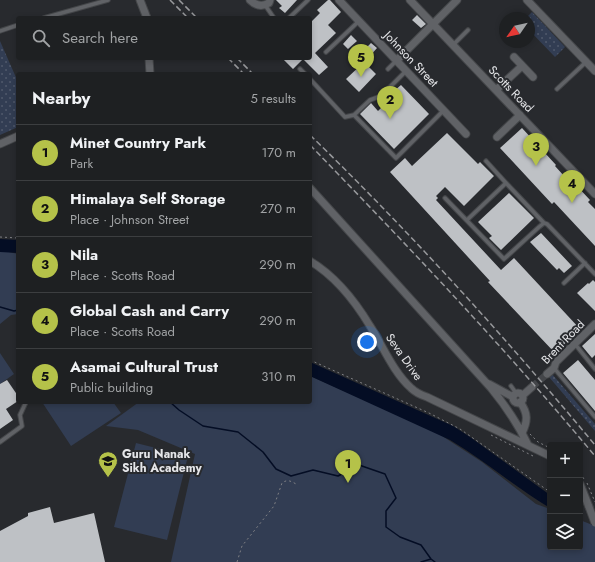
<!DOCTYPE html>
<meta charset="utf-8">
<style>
:root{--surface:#1e2022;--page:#26282a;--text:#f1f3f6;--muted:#a1a3a5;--line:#3c3e40;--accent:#b5c249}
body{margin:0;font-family:Jost,sans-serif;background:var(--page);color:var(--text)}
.controls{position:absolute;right:12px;bottom:12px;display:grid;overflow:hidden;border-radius:4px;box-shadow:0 2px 6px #0003}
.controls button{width:36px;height:36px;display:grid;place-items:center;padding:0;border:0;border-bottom:1px solid var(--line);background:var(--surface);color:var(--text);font:20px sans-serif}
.compass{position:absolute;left:499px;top:12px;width:36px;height:36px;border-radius:50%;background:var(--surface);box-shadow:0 2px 6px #0003;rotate:236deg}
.you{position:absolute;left:367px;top:342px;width:14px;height:14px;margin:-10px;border:3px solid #fff;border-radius:50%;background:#1a73e8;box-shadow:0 0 0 6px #1a73e833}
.badge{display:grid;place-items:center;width:26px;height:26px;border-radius:50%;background:var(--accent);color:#111;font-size:13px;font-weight:700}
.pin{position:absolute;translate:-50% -33px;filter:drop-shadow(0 1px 2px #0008)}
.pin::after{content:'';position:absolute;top:21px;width:14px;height:12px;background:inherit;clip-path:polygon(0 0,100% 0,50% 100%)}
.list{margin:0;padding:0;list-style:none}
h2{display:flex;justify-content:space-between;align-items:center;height:52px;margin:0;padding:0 16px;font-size:17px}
h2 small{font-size:13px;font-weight:400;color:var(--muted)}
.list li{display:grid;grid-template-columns:26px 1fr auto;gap:12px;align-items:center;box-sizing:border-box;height:56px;padding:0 16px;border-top:1px solid var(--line)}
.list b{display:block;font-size:15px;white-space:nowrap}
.list p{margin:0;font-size:13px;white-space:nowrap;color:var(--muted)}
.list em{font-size:13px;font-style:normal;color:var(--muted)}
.icon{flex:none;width:22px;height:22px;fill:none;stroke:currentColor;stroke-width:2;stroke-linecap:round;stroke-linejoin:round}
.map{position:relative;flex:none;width:595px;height:562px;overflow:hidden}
.search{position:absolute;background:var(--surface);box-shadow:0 2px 6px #0003;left:16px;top:16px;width:296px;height:44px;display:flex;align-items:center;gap:10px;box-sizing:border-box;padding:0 14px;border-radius:4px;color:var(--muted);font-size:15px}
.panel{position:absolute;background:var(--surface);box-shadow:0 2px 6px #0003;left:16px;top:72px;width:296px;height:332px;border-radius:4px}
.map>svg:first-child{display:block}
.grass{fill:url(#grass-dots)}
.park{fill:#323d53}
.water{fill:#040d24}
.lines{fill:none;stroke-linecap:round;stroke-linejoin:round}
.stream{stroke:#040d24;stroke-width:1.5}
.building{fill:#bec1c5}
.street-tunnel{stroke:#44464a;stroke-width:7;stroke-dasharray:7 3.5;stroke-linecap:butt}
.lane-casing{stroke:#444649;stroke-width:5.5}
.street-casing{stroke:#444649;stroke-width:9}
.path{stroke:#808185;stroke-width:1;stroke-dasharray:2 3;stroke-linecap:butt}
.lane{stroke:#606266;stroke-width:3.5}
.street{stroke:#606266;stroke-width:7}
.rail{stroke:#98999c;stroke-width:1.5;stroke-dasharray:6 3;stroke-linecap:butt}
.street-bridge-casing{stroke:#444649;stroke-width:9;stroke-linecap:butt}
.street-bridge{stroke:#606266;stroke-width:7}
.labels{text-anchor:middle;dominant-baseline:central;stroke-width:4;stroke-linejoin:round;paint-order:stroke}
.street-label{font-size:12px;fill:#e5e6e9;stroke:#282a2e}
.poi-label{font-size:12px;font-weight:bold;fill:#e5e6e9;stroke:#282a2e;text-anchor:start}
</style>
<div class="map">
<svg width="595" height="562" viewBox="0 0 595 562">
<defs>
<pattern id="grass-dots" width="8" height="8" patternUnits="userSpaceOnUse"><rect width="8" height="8" fill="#323d53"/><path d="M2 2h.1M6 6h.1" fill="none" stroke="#50596c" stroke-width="1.8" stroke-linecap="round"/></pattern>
</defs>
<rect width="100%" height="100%" fill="#282a2e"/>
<path class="grass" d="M532 12 565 47 555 57 529 30V18H526Z
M0 41 18 82V127L0 135Z
M552 374 595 424V431L549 377Z"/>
<path class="park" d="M0 250 18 254V314L11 315 0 324Z
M0 353 14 374 0 384Z
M310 376 433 430 482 462 536 504 550 509V547H580V520L595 526V562H171L195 454 138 430 106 426 139 402H310Z
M42 402H113L121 413 71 446Z
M136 443 188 456 167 540 114 527Z"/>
<path class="water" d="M0 239 18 240V253L0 252Z
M310 362 453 426 470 437 550 495V508C515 487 485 461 450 440L310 376Z"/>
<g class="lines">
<path class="stream" d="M0 307 14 311 18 310
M170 402 179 410 203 426 238 432 263 452 276 469 291 476 313 470 338 476 359 465 385 474 396 498 386 511V527L400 537 421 545 431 559 435 562
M421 562 431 559"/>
</g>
<path class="building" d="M276 0H297L285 13 279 8 282 6Z
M328 0H330L341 12 328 25 336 33 315 53 328 67 319 75 303 59 293 69 282 58H310V23L320 13 317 10Z
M417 15 426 24 421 28 412 20Z
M351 35 357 41 348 49 343 44Z
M371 43 377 48 370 56 364 50Z
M364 62 376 74 359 92 346 79Z
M401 85 429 114 394 149 360 114 371 103 378 111 396 93 394 91Z
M522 128 556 165 555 166 574 187 576 185 590 200 588 202 595 209V246L554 202 552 204 500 148Z
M447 133 478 164 480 162 494 176 464 206 445 187 436 196 438 198 436 200 501 270 514 258 580 329 555 353 488 282 490 281 390 172 405 158 412 166Z
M509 193 534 218 501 250 489 238 492 236 478 222Z
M541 233 572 266 564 273 559 268 557 270 530 242Z
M593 280 595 282V311L577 293 588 283 589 284Z
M595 334V355L592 358 582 346Z
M578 360 595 380V411L563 373Z
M7 380 18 396V401L6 409 13 420 0 429V384Z
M50 507 54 523 94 513 105 562H0V531L28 516V513Z"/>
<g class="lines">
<path class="street-tunnel" d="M532 387 547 374"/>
<g class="lane-casing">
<path id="lane" d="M265 5 274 18
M44 18 108 0
M289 18 308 0
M0 31 18 25
M453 45 468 30
M326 52 359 21
M300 69 305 74
M388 69 397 60
M310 79 345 117 354 115 370 100 381 96 406 71
M557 89 586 62
M354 115 396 158 444 110
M506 183 544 223
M445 198 504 259 539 227 544 223 547 224 595 274
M467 220 506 183 486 161
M564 283 585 263
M575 344 595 369
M554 368 595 417
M511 386 516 393
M0 442 22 426 20 415 26 402"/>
</g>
<g class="street-casing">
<path id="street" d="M140 0 147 18
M250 0C256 6 262 7 269 3L270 0
M339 0 466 134
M410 0 595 194
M527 0 595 71
M514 57 533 77
M149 58 150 74
M397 60 457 0
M496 90 522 66
M497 137 520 115
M0 144 18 136
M310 188 491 388C505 405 518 424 528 445
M310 261C335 276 355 301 370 326 383 346 393 372 411 388 415 392 421 395 427 397L550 456
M547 374 554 368 556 362 595 324
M489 384 513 397
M513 398a5 5 0 1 1 10 0a5 5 0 1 1-10 0Z
M523 395 532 387
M520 402C528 413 528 421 522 433
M580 484 589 507"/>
</g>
<path class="path" d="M0 237 18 238
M310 360 429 413 460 429 550 492
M530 434 538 442 550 448
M491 435 533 456
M580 473 584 479
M587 483 595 502
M580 508 583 510
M237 562 242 546 274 506 282 483C287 479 291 481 296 484"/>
<use href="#lane" class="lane"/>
<use href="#street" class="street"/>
<path class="rail" d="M170 0 188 18
M179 0 197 18
M228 58 244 74
M237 58 253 74
M310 135C411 233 505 337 595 445
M310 145C408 246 505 348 595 456"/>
<g class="street-bridge-casing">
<path id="street-bridge" d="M589 507 595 523"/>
</g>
<use href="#street-bridge" class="street-bridge"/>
</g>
<defs>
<g id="school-pin" transform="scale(1)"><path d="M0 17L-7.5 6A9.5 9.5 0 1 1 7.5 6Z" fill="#b5c249" stroke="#282a2e"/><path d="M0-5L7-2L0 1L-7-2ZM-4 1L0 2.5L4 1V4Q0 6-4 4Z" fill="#111"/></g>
</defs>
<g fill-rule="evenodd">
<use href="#school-pin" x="108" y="461"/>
</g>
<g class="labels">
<g class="street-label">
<text transform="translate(411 59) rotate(46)">Johnson Street</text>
<text transform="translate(511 89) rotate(46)">Scotts Road</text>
<text transform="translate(563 342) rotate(-46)">Brent Road</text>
<text transform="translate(404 357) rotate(55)">Seva Drive</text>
</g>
<g class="poi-label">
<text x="122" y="454">Guru Nanak<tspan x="122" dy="14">Sikh Academy</tspan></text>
</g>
</g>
</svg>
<div class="controls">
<button>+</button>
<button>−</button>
<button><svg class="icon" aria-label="layers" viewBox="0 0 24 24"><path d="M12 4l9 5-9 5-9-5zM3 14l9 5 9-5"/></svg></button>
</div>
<svg class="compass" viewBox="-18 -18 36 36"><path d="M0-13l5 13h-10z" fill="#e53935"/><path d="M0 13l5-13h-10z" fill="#a1a3a5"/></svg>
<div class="you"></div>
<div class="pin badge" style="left:348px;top:483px">1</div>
<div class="pin badge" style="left:390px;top:119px">2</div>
<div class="pin badge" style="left:536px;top:166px">3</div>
<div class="pin badge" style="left:572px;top:203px">4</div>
<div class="pin badge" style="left:361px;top:77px">5</div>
<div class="search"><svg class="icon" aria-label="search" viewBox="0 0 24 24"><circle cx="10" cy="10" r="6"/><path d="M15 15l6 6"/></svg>Search here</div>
<section class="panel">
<h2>Nearby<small>5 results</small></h2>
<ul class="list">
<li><span class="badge">1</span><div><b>Minet Country Park</b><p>Park</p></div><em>170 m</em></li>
<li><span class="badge">2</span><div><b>Himalaya Self Storage</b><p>Place · Johnson Street</p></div><em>270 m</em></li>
<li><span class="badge">3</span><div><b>Nila</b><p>Place · Scotts Road</p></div><em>290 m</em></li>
<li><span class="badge">4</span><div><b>Global Cash and Carry</b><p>Place · Scotts Road</p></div><em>290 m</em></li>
<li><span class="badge">5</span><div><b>Asamai Cultural Trust</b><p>Public building</p></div><em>310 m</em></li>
</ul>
</section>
</div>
